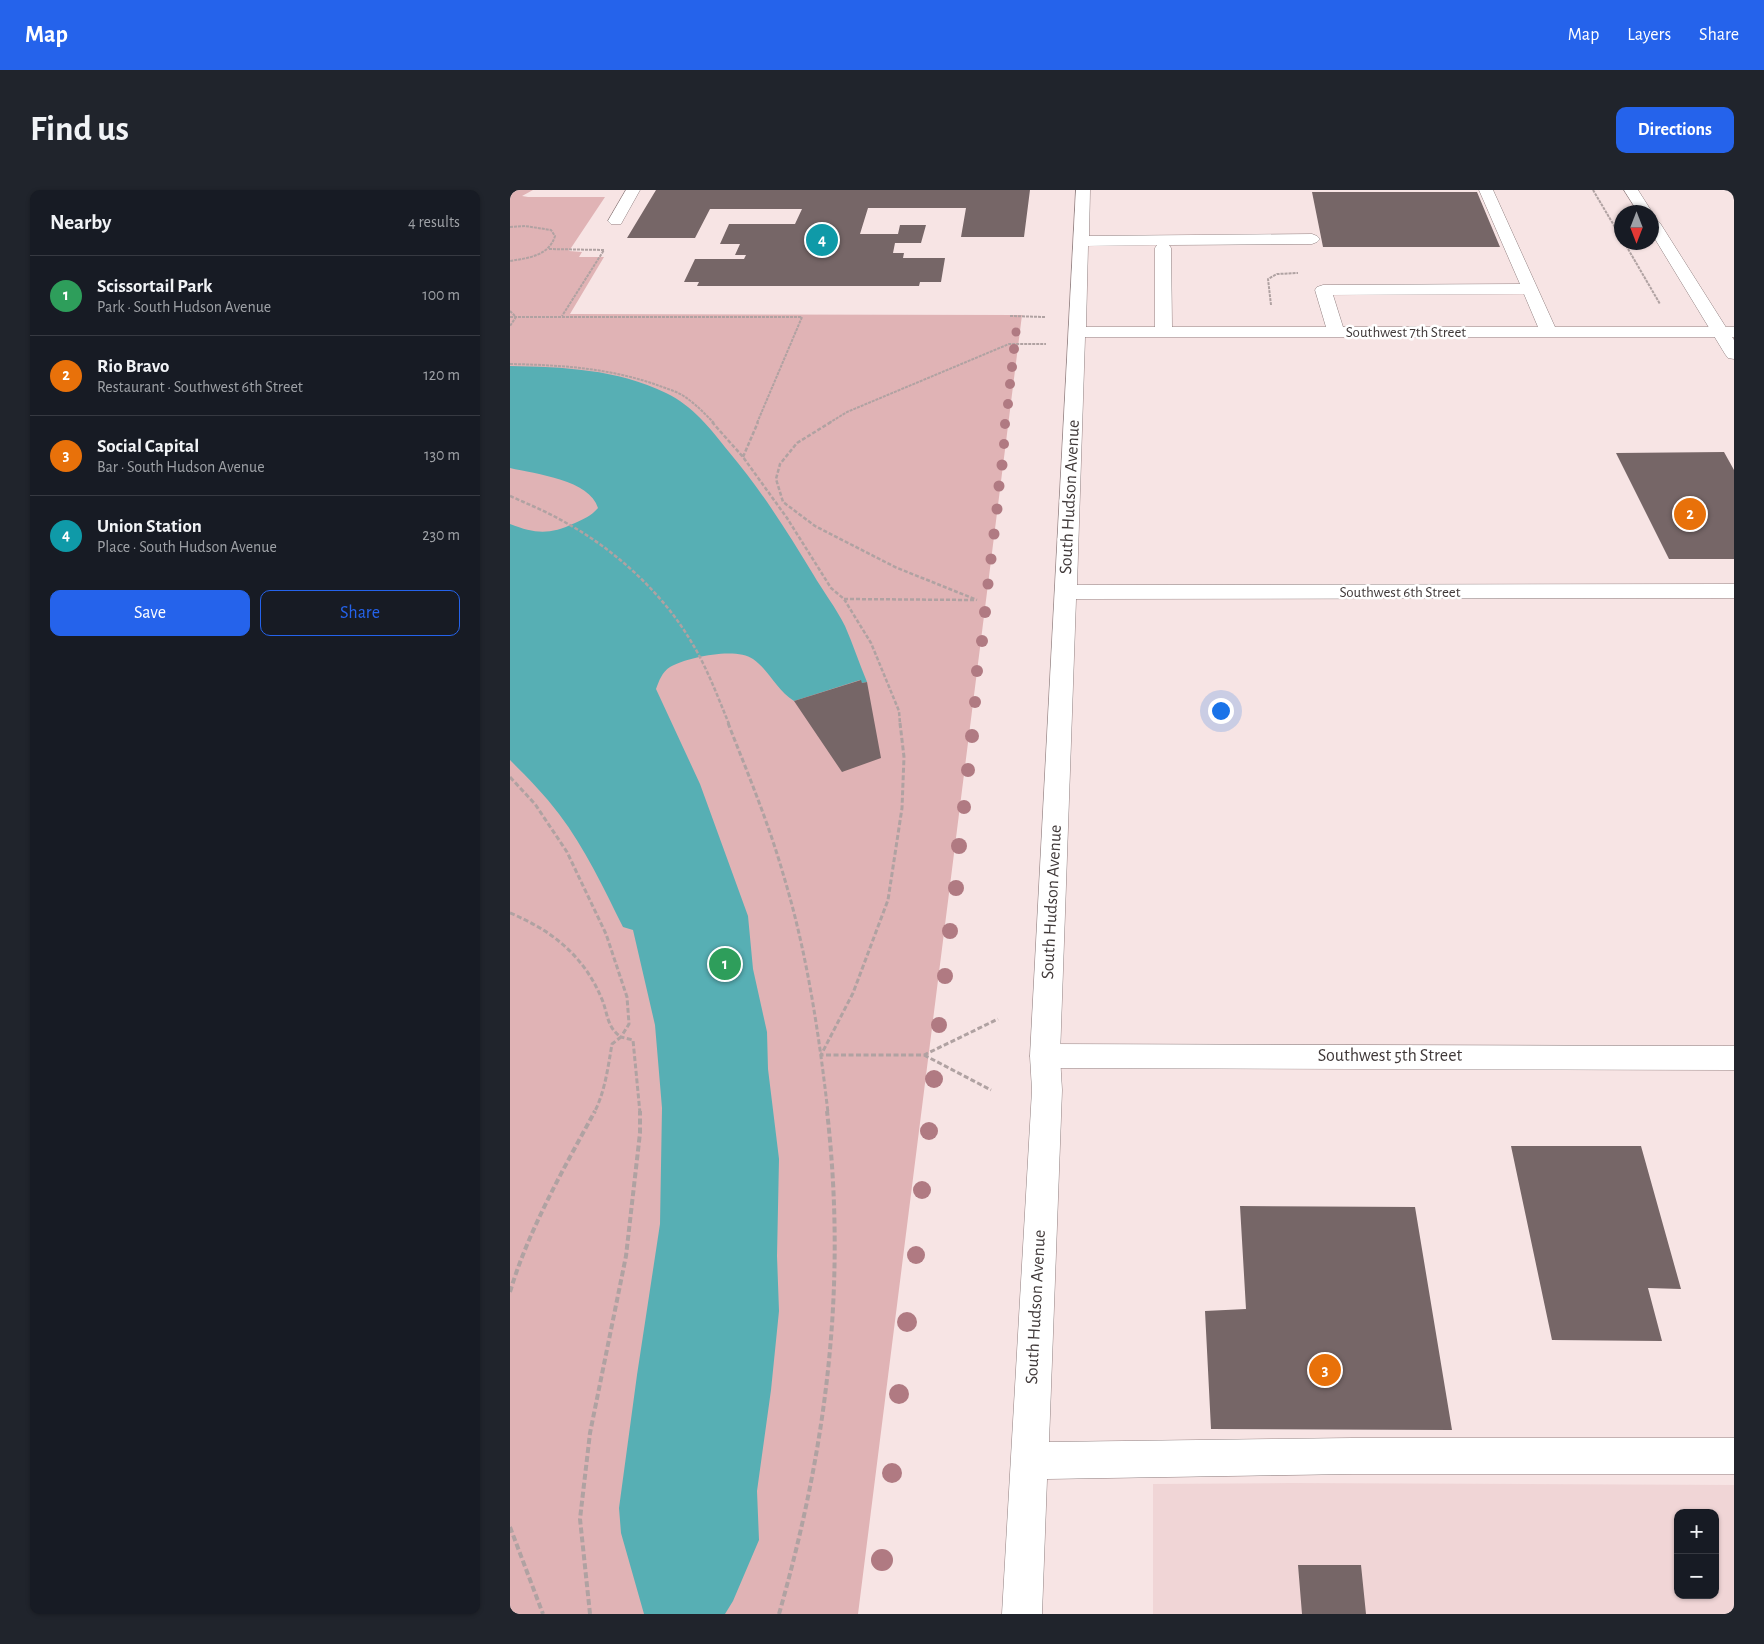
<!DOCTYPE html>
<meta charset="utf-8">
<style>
:root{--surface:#171b24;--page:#20242c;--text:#f1f3f6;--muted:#9ea1a6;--line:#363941;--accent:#2563eb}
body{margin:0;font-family:"Alegreya Sans",sans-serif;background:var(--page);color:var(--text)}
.controls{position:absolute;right:15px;bottom:15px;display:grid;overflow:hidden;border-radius:10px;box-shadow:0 1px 4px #0004}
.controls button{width:45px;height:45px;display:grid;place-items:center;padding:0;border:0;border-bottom:1px solid var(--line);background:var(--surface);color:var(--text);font:25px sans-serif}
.compass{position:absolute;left:1104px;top:15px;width:45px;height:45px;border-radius:50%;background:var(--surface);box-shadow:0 1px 4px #0004;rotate:180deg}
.you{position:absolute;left:710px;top:520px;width:18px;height:18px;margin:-12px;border:4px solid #fff;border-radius:50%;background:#1a73e8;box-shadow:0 0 0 8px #1a73e833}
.badge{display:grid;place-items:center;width:32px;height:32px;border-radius:50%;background:var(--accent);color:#fff;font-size:16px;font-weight:700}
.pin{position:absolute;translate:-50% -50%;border:2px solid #fff;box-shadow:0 1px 5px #0006}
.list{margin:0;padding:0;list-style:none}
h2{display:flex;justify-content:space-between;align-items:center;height:65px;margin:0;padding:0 20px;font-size:21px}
h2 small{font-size:16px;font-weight:400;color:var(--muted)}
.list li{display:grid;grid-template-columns:32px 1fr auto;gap:15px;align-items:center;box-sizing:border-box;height:80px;padding:0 20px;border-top:1px solid var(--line)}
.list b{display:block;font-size:19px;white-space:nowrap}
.list p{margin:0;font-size:16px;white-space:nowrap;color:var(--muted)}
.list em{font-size:16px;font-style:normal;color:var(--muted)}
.actions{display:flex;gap:10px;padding:15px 20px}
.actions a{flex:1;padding:11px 0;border:1px solid var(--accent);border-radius:10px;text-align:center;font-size:18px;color:var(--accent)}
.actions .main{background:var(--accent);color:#fff}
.map{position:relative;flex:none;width:1224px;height:1424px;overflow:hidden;border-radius:10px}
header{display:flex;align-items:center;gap:30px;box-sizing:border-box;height:70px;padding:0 25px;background:var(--accent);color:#fff}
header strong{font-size:24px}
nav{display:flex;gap:28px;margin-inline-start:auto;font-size:18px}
.intro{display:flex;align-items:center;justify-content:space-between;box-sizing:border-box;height:120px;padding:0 30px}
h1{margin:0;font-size:35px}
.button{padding:12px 22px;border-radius:10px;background:var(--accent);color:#fff;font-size:18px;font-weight:700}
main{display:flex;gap:30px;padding:0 30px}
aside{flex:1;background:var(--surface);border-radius:10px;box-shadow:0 1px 4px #0004}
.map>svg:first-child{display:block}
.built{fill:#f0d5d6;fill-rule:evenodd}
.green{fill:#e0b3b5}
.water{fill:#57afb4}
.building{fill:#766667}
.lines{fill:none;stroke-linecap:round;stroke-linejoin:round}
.minor-casing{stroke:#918081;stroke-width:1}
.major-casing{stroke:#918081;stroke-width:1}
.path-far3{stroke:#b0a2a2;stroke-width:2;stroke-dasharray:3 1;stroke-linecap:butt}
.path-far2{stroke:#b0a2a2;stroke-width:2.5;stroke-dasharray:4 2;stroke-linecap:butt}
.path-far1{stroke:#b0a2a2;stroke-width:3;stroke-dasharray:5 2.5;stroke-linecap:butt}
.path{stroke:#b0a2a2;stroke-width:4;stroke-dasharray:6 3;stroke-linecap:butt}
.minor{fill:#fff;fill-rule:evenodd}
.major{fill:#fff;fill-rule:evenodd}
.tree{fill:#b07a82}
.labels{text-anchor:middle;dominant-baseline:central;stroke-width:5;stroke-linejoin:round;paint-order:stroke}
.far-street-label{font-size:15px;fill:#403939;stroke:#fff}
.street-label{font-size:18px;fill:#403939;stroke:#fff}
</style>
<header>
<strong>Map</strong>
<nav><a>Map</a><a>Layers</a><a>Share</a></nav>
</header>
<div class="intro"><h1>Find us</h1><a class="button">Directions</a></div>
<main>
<aside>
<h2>Nearby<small>4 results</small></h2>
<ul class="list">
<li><span class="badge" style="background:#2e9e5b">1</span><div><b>Scissortail Park</b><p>Park · South Hudson Avenue</p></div><em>100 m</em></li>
<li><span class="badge" style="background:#e8710a">2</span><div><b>Rio Bravo</b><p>Restaurant · Southwest 6th Street</p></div><em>120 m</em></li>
<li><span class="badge" style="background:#e8710a">3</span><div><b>Social Capital</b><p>Bar · South Hudson Avenue</p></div><em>130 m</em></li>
<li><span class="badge" style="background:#0f9aa8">4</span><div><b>Union Station</b><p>Place · South Hudson Avenue</p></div><em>230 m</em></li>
</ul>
<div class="actions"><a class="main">Save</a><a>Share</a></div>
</aside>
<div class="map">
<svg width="1224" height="1424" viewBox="0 0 1224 1424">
<rect width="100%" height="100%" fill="#f7e4e4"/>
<path class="built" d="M780 1293 1224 1295V1424H643V1294ZM1168 1323H1205V1405H1168Z"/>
<path class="green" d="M0 0H23L12 6 18 7H95L59 61 72 62 69 67H94L60 124 512 125 348 1424H0Z"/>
<path class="water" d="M0 176C53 177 107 179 156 203 183 216 201 239 219 262 251 300 277 341 303 384 313 401 326 418 335 436 343 454 349 473 357 492L352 493 350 490 284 511C267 501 259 480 243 469 226 457 178 467 160 477 152 482 149 491 146 499L190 594 238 726 243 779 257 842 258 879 269 969 267 1066 269 1121 261 1200 247 1301 249 1350 223 1411 215 1424H134L111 1343 109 1318 127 1185 150 1034 152 918 145 835 123 740 113 737C94 699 75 658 49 624 34 604 17 587 0 570V334C26 344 39 345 65 333 74 329 81 326 88 318 80 290 26 284 0 278Z"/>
<path class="building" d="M146 0H520L514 47H451L456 18H358L350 44H388L390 35H416L411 53H385L383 63H394L393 68H435L431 92H410L409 96H187L189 92H174L185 69H234L236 65H225L230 54H210L219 34H285L292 19H200L185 48H117Z
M802 2H967L990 57H813Z
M1214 262 1224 280V369H1159L1106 263Z
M351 490 352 493 357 492 371 568 332 582 284 511Z
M1001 956H1131L1171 1099 1138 1098 1152 1151 1042 1150Z
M730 1016 905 1017 942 1240 701 1239 695 1121 736 1119Z
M788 1375H851L856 1424H792Z"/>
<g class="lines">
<g class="minor-casing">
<path id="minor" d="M116 0H130L111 34H101L98 31Z
M566 0H580L579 46 802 44 807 46 810 49 807 52 802 54 659 55 661 58 662 137H816L805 100 807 97 813 95 1010 94 969 0H983L1045 137H1224V147H575L567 395 1224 394V408L566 409 550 866 552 900 539 1252 842 1248H1224V1284H842L537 1289 532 1424H492L522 900 520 866ZM647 55 645 58V137H576L578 56ZM1014 104 1028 137H833L823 105Z"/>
</g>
<g class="major-casing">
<path id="major" d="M1114 0H1128L1142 22V23L1128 22Z
M1142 28 1147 30 1150 33 1224 150V169L1218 168 1215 164 1142 44Z
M535 854 1224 856V880L535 878 524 874 520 866 524 858Z"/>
</g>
<path class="path-far3" d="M1083 0 1112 49
M0 37 15 36 41 40 45 46C39 66 18 68 0 71
M1114 52 1150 114
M39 59 94 60 52 126
M761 115 758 89 767 84 788 83
M0 121 6 127 0 136
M500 126 535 127
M0 127H292L247 233
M0 174C51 175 99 178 147 195 155 198 165 201 172 205 185 213 194 223 204 233
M319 233 337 222 499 154H536"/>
<path class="path-far2" d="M202 232 233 267 277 328 321 398 334 409 361 453 389 521 390 534
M321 232 287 253 270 274 266 289 273 312 305 336 385 377 467 410
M233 267 248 232
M0 306C20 315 40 323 58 334 105 360 151 402 179 448 196 475 207 505 219 534
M334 409 464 410"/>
<path class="path-far1" d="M218 533C238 584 259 634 274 687 297 763 309 844 318 923
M390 533 394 567 392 618 378 710 343 803 311 865H414L488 829
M0 587 25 614 57 662 96 744 117 807 119 834 111 847 123 850 130 923
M0 723C41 740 73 765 91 807 98 822 96 837 111 847L102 854C98 877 95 902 84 923
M414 865 481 900"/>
<path class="path" d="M0 1102C18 1041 54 978 85 921
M0 1337 33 1424
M80 1424 70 1329 80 1243 116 1066 130 943V921
M269 1424C317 1256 337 1096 317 921"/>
<use href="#minor" class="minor"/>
<use href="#major" class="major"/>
</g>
<g class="tree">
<circle cx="506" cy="142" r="4.5"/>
<circle cx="504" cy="159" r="5"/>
<circle cx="502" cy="177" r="5"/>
<circle cx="500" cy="194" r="5"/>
<circle cx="498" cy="214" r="5"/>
<circle cx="495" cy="234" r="5"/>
<circle cx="494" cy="254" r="5"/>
<circle cx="492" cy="275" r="5.5"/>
<circle cx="489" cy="296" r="5.5"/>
<circle cx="487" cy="319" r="5.5"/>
<circle cx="484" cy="344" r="5.5"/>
<circle cx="481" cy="369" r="5.5"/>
<circle cx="478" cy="394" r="5.5"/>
<circle cx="475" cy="422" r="6"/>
<circle cx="472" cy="451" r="6"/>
<circle cx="467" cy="481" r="6"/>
<circle cx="465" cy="512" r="6"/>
<circle cx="462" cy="546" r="7"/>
<circle cx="458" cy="580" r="7"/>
<circle cx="454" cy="617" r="7"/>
<circle cx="449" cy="656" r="8"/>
<circle cx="446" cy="698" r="8"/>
<circle cx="440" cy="741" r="8"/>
<circle cx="435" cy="786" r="8"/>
<circle cx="429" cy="835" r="8"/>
<circle cx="424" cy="889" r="9"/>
<circle cx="419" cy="941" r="9"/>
<circle cx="412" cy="1000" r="9"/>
<circle cx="406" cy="1065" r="9"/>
<circle cx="397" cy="1132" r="10"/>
<circle cx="389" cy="1204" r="10"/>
<circle cx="382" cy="1283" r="10"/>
<circle cx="372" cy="1370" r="11"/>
</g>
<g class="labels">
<g class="far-street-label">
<text x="896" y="142">Southwest 7th Street</text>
<text x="890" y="402">Southwest 6th Street</text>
</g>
<g class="street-label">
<text transform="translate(560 307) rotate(-87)">South Hudson Avenue</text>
<text transform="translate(542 712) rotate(-87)">South Hudson Avenue</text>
<text x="880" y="866">Southwest 5th Street</text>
<text transform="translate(526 1117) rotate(-87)">South Hudson Avenue</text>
</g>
</g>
</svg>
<div class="controls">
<button>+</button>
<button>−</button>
</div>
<svg class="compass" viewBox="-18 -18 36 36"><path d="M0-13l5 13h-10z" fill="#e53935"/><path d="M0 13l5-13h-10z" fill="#9ea1a6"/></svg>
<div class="you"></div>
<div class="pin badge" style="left:215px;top:774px;background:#2e9e5b">1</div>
<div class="pin badge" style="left:1180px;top:324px;background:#e8710a">2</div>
<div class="pin badge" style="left:815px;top:1180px;background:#e8710a">3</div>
<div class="pin badge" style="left:312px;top:50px;background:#0f9aa8">4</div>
</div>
</main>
